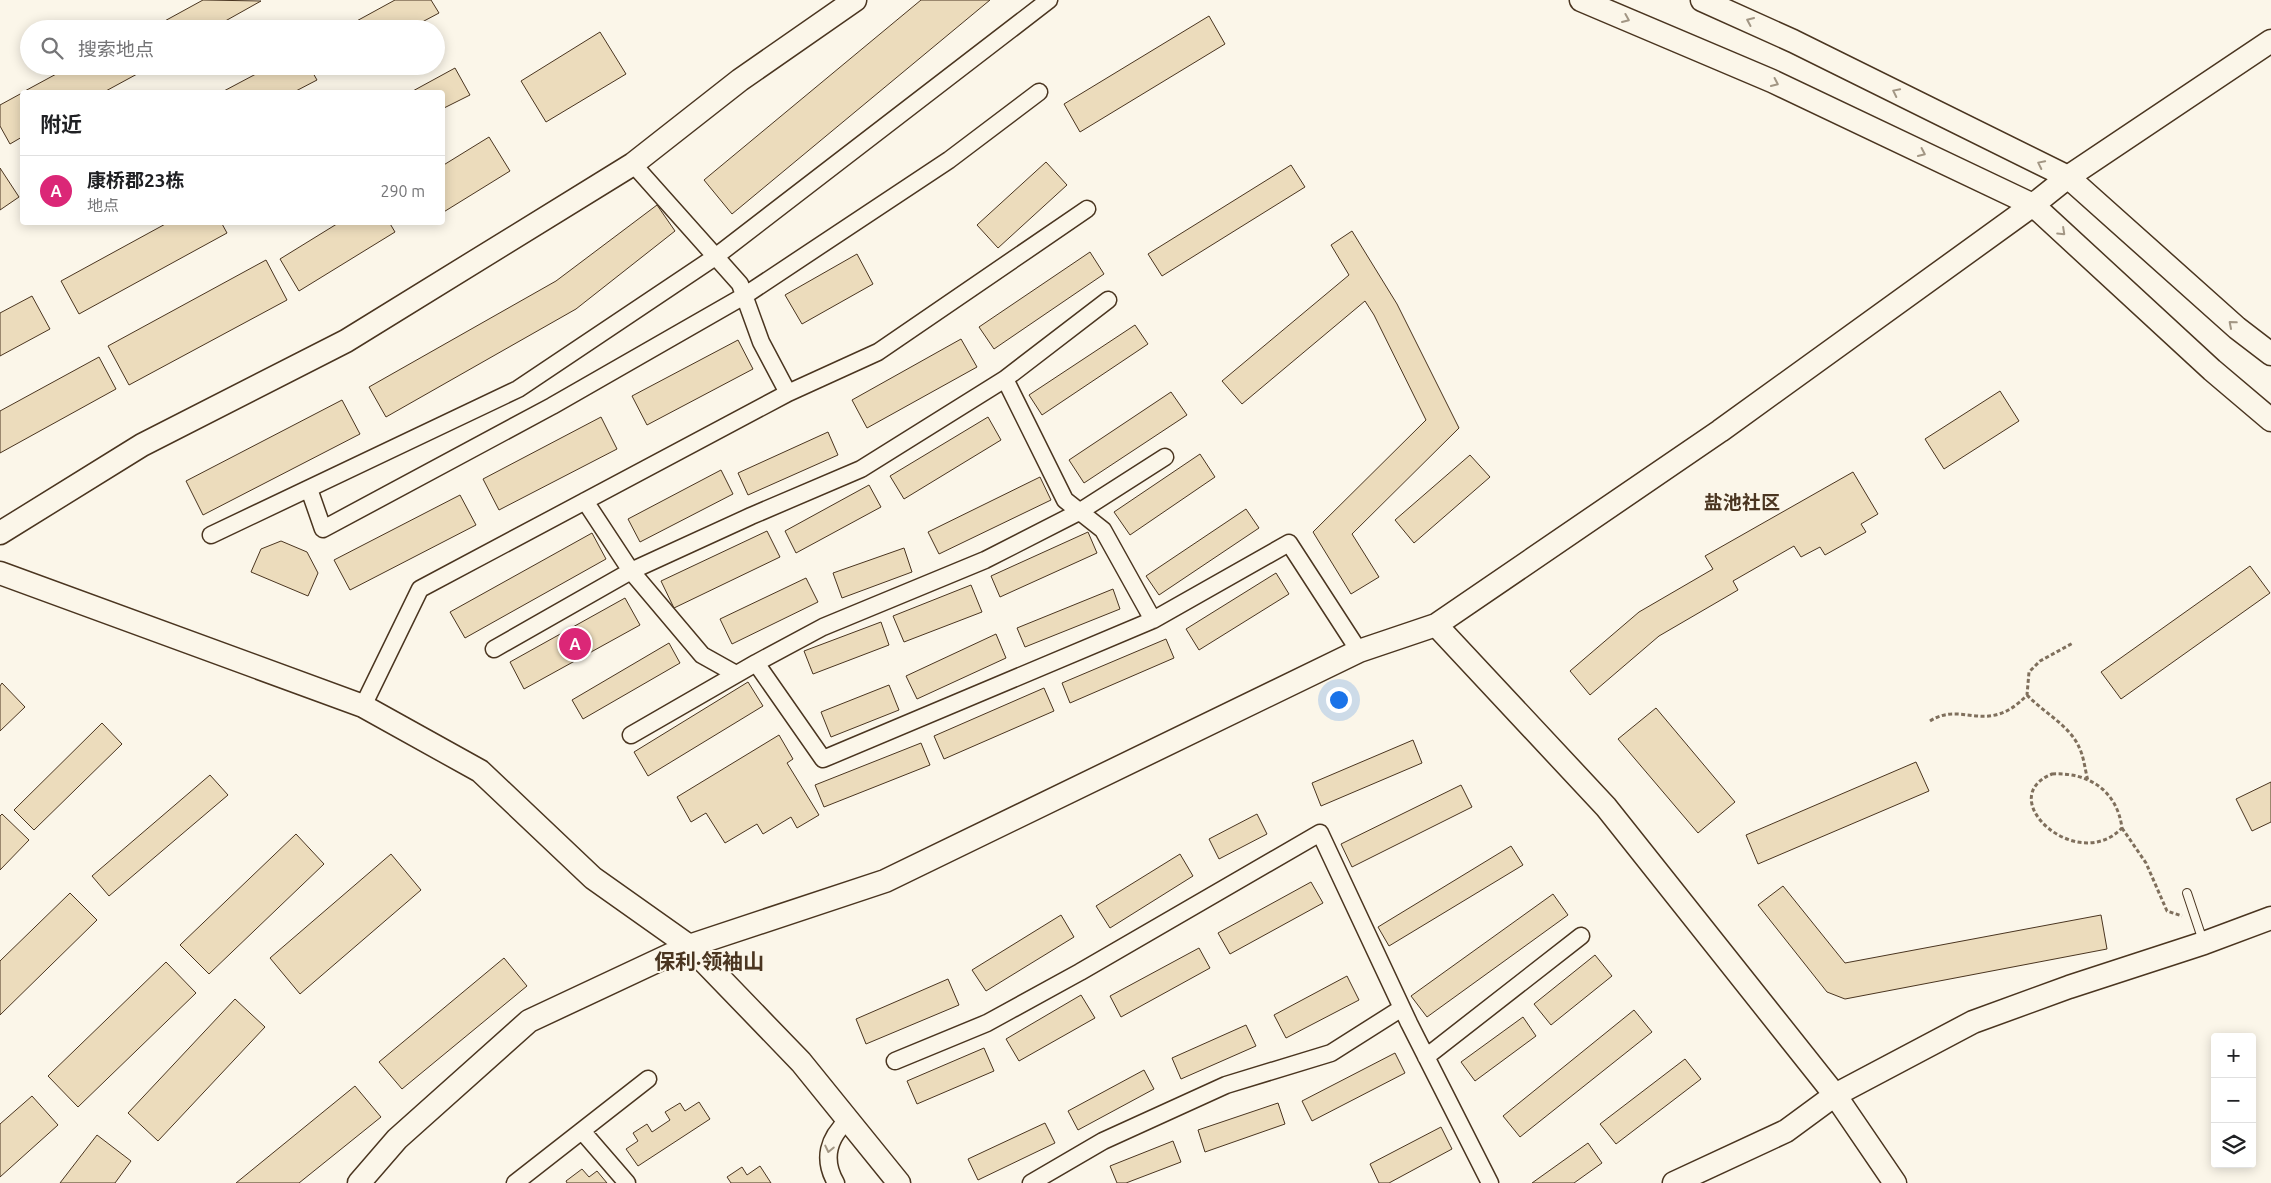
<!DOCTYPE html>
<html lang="zh">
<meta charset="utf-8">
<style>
:root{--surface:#fff;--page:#f2f2f2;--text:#202124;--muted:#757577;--line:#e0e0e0;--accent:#db2777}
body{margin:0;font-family:Ubuntu,"Noto Sans SC",sans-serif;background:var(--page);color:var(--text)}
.controls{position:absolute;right:15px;bottom:15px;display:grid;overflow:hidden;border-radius:5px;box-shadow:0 2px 12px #0003}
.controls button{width:45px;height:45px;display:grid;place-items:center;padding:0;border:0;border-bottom:1px solid var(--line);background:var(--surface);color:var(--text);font:25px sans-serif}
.you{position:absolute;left:1338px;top:699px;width:18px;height:18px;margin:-12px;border:4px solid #fff;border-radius:50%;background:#1a73e8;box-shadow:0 0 0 8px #1a73e833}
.badge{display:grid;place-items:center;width:32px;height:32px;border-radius:50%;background:var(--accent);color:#fff;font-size:16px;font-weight:700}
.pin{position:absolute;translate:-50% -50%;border:2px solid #fff;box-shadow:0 1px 5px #0006}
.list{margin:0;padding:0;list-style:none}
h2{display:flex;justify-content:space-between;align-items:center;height:65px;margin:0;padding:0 20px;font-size:21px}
h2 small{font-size:16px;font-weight:400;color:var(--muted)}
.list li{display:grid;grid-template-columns:32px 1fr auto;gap:15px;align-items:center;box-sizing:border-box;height:70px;padding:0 20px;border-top:1px solid var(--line)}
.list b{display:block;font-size:19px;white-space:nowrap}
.list p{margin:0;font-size:16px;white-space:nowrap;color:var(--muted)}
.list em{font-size:16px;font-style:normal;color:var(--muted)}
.icon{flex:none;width:28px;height:28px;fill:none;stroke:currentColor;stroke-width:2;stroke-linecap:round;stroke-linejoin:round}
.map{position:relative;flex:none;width:2271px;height:1183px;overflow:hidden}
.search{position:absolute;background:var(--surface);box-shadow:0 2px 12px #0003;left:20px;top:20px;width:425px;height:55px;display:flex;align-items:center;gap:12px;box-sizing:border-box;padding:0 18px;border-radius:28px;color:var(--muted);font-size:19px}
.panel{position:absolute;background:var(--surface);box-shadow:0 2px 12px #0003;left:20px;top:90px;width:425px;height:135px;border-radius:5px}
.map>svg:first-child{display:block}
.building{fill:#ecdcbc;stroke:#4a3520}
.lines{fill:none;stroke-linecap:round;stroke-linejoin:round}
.lane-casing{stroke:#4a3520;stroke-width:10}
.street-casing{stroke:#4a3520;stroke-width:19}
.secondary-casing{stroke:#4a3520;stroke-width:25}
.path{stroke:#7f6f5c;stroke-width:3;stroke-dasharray:4 2.5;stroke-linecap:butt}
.lane{stroke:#fbf6e9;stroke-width:8}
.street{stroke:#fbf6e9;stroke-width:16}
.secondary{stroke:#fbf6e9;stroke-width:22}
.oneway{stroke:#a29684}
.labels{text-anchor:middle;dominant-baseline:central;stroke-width:4;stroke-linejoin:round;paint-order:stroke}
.quarter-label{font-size:19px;font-weight:bold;fill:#4a3520;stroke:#fbf6e9}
.district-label{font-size:21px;font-weight:bold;fill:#4a3520;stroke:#fbf6e9}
</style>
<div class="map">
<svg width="2271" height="1183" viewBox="0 0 2271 1183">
<rect width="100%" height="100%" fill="#fbf6e9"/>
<path class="building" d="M203 0 261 1 211 29H150Z
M395 0H431L439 13 409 29H342Z
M921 0H990L732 214 704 180Z
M1209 16 1225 44 1080 132 1064 104Z
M600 32 626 74 546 122 521 81Z
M71 66H150V67L104 92H23Z
M271 66H309L317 80 294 92H222Z
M455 68 470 95 442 109V92H411Z
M22 93V137L10 144 0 126V105Z
M489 137 510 171 442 213V166Z
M1046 162 1067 185 998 248 977 225Z
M1291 165 1305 187 1162 276 1148 254Z
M0 168 19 197 0 210Z
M657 205 675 231 576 309 386 417 369 387 556 281Z
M169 222H221L227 233 79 314 61 281Z
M340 222H389L395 232 299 291 280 259Z
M1352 231 1397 304 1459 428 1352 534 1379 577 1351 594 1313 532 1426 420 1374 315 1365 301 1242 404 1222 381 1349 275 1331 245Z
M1090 252 1104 274 994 349 979 327Z
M857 254 873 284 802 324 785 295Z
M266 260 287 300 129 385 108 346Z
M32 296 50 329 0 356V313Z
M1135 325 1148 344 1042 415 1029 395Z
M961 339 977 367 867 428 852 400Z
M738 340 753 369 647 425 632 396Z
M99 357 116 389 0 453V411Z
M2000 391 2019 421 1944 469 1925 439Z
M1171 392 1187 415 1084 483 1069 460Z
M342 400 360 434 203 515 186 481Z
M601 417 617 449 499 510 483 479Z
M988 417 1001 440 904 499 890 476Z
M828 432 838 455 748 495 738 473Z
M1200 454 1215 477 1130 535 1114 512Z
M1470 455 1490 477 1414 543 1395 520Z
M721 470 733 494 640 542 628 519Z
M1853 472 1878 514 1861 524 1866 532 1825 555 1820 547 1801 557 1794 546 1733 581 1738 590 1659 636 1590 695 1570 671 1639 612 1713 569 1705 556Z
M1040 477 1051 500 939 554 928 532Z
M869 485 881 507 796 553 785 531Z
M460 495 476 525 350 590 334 560Z
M1246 509 1259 528 1159 595 1146 576Z
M767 531 780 557 674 608 661 581Z
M1088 532 1097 553 1000 597 991 576Z
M592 533 606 559 465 638 450 612Z
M281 541 307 552 318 573 308 596 251 572 261 549Z
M904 548 912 572 842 598 833 573Z
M2250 566 2270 593 2121 699 2101 672Z
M1276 573 1289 594 1199 650 1186 629Z
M806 578 818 602 732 644 720 619Z
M971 585 982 612 904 642 893 616Z
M1113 589 1120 609 1025 647 1017 628Z
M625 598 640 625 524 689 510 662Z
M881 622 889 645 813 674 804 651Z
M996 634 1006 658 917 699 906 676Z
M1166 639 1174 658 1070 703 1062 683Z
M669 643 680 663 583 719 572 700Z
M748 682 763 706 648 776 634 752Z
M2 683 25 707 0 731V686Z
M889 685 899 710 831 737 821 712Z
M1044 688 1054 711 944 759 934 736Z
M1656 708 1735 802 1698 833 1618 739Z
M102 723 122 744 34 830 14 810Z
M779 735 793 759 787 763 819 815 797 828 791 817 763 834 757 824 725 843 706 813 691 822 677 797Z
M1413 740 1422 763 1321 806 1312 783Z
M921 743 930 765 824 807 815 785Z
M1916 762 1929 791 1758 864 1746 835Z
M210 775 228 795 109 896 92 876Z
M2271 782V822L2252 831 2236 799Z
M1461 785 1472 807 1352 867 1341 844Z
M2 814 29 840 0 870V816Z
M1257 814 1267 834 1219 859 1209 839Z
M296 834 324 864 209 974 180 945Z
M1511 846 1523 865 1389 946 1378 927Z
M391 854 421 890 300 994 270 958Z
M1180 854 1193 876 1110 928 1096 906Z
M1311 882 1323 903 1230 954 1218 933Z
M1783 886 1845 963 2101 915 2107 949 1845 999 1827 992 1758 905Z
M70 893 97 920 0 1015V961Z
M1553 894 1568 915 1427 1017 1411 996Z
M1061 915 1074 937 986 991 972 970Z
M1199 948 1210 968 1121 1017 1110 996Z
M1595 955 1612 976 1551 1025 1534 1004Z
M504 958 527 986 402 1089 379 1062Z
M166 962 196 993 78 1107 48 1076Z
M1347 976 1359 1000 1286 1038 1274 1015Z
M948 979 959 1005 866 1044 856 1019Z
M1081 995 1095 1018 1019 1061 1006 1039Z
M235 999 265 1027 158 1141 128 1113Z
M1634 1010 1652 1032 1520 1137 1503 1116Z
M1523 1017 1536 1036 1475 1081 1461 1062Z
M1246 1025 1256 1046 1181 1079 1172 1058Z
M984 1048 994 1071 917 1104 907 1081Z
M1395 1053 1405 1073 1312 1121 1302 1101Z
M1685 1059 1701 1079 1616 1144 1600 1124Z
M1144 1070 1154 1089 1078 1130 1068 1111Z
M355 1086 381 1117 299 1183H236Z
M32 1096 58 1125 0 1177V1124Z
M699 1102 710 1119 638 1166 626 1149 638 1141 633 1133 647 1124 652 1132 670 1120 665 1112 680 1103 685 1111Z
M1278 1103 1285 1124 1205 1152 1198 1130Z
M1045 1123 1055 1143 978 1180 968 1159Z
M1441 1127 1452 1149 1389 1183H1379L1370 1164Z
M97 1135 131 1161 115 1183H60Z
M1173 1141 1181 1162 1126 1183H1117L1110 1166Z
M1588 1143 1602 1163 1574 1183H1532Z
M760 1166 771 1183H731L727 1177 742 1167 747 1175Z
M582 1169 589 1177 597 1171 607 1183H567L566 1181Z"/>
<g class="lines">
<g class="lane-casing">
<path id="lane" d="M2187 893 2203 941"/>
</g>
<g class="street-casing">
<path id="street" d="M1005 379 1065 500 1103 530 1153 620
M788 393 878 352 1087 209
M309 489 323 529 552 406 744 296 949 160 1039 92
M585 501 631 571 702 655 736 674
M211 535 518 389 715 257 1049 0
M494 649 631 571 751 516 861 469 1005 379 1108 300
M756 663 823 627 985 560 1079 512 1165 457
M363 706 420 589 788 393 761 342 740 284 633 164
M631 735 756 663 823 759 1153 620 1289 543 1359 651
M1426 1057 1581 936
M895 1061 987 1023 1080 972 1320 833 1409 1023 1490 1183
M582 1131 627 1183
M515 1183 648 1079
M836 1183C822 1159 828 1138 848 1120
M1031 1183 1103 1141 1226 1085 1331 1053 1402 1008"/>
</g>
<g class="secondary-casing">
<path id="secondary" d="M1581 0 1772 81 2033 205 2212 370 2271 420
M1702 0 1793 41 2068 177 2237 328 2271 354
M0 533 142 445 346 341 633 164 740 80 855 0
M0 573 363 706 480 771 593 878 689 946 801 1062 899 1183
M1436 625 1606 807 1835 1095 1895 1183
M359 1183 397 1139 529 1021 689 946 885 881 1359 651 1436 625 1720 431 2033 205 2068 177 2271 41
M1674 1183 1786 1131 1835 1095 1973 1022 2069 987 2204 943 2271 918"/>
</g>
<path class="path" d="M2027 695C2043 712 2070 726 2079 747 2084 757 2085 770 2088 781
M1930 721C1963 700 1987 737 2027 695L2029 672 2040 661 2073 643
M2052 774C2088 772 2117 790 2122 828 2077 875 1992 798 2052 774Z
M2122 828 2146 863 2167 911 2182 916"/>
<use href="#lane" class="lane"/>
<use href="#street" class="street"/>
<use href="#secondary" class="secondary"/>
</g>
<defs><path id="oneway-chevron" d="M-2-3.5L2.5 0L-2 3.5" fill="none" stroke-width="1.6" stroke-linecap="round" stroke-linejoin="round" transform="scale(1.25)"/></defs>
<g class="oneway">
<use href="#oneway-chevron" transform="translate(1626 19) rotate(23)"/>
<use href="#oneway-chevron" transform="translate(1750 21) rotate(-156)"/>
<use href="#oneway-chevron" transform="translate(1775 83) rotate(25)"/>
<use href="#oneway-chevron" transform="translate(1896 92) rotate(-154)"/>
<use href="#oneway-chevron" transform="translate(1922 153) rotate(25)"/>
<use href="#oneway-chevron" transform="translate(2041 164) rotate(-154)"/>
<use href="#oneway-chevron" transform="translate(2062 232) rotate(43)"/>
<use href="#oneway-chevron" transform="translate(2232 324) rotate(-139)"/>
<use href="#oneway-chevron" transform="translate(829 1149) rotate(102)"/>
</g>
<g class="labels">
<g class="quarter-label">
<text x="1742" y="502">盐池社区</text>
</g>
<g class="district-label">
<text x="709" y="961">保利·领袖山</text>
</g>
</g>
</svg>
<div class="controls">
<button>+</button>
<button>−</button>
<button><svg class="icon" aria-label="layers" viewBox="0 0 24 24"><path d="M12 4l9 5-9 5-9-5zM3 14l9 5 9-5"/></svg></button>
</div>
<div class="you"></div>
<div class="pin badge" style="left:575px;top:644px">A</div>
<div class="search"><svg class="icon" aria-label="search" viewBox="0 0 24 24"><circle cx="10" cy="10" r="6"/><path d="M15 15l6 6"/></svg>搜索地点</div>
<section class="panel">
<h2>附近<small></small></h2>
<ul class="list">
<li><span class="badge">A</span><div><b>康桥郡23栋</b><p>地点</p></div><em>290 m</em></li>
</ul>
</section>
</div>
